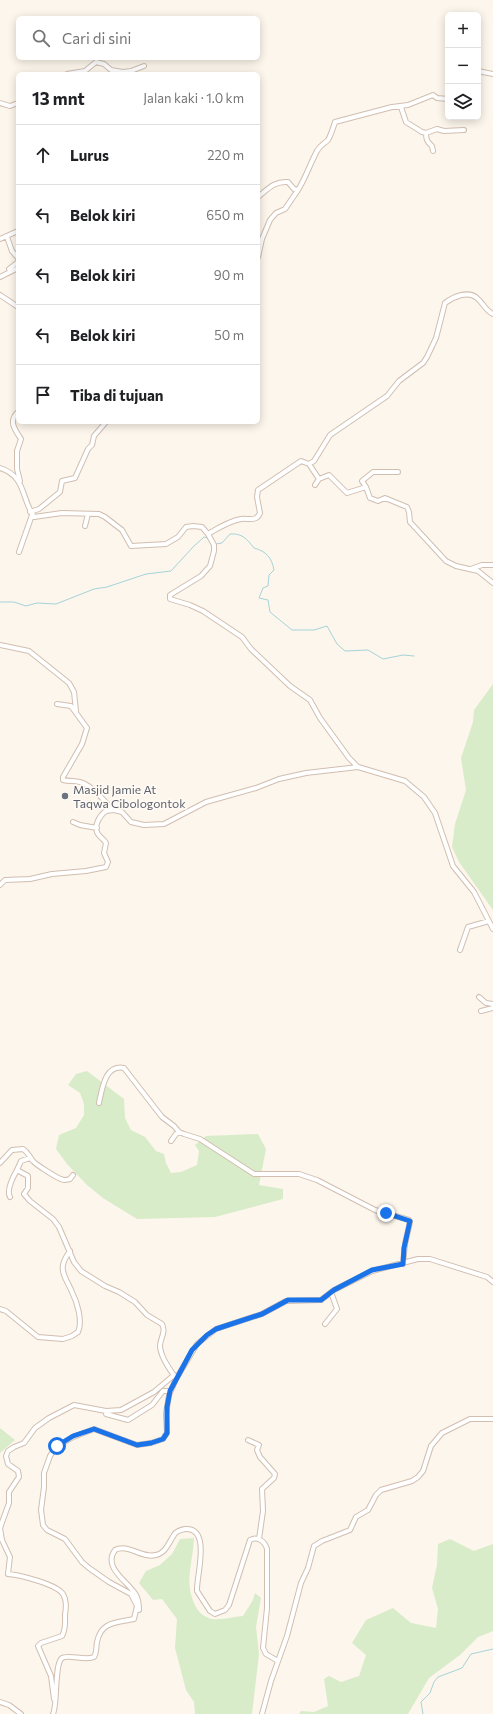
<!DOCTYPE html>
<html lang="id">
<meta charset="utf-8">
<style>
:root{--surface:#fff;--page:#f2f2f2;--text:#202124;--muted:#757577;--line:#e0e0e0}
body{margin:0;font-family:Commissioner,sans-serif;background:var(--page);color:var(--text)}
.controls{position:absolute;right:12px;top:12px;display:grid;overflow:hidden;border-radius:6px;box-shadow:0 2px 10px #0003}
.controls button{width:36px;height:36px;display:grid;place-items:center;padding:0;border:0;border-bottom:1px solid var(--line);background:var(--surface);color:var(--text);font:20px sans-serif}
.stop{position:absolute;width:12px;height:12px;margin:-9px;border:3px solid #1a73e8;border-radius:50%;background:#fff}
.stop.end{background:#1a73e8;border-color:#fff;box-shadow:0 1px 4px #0008}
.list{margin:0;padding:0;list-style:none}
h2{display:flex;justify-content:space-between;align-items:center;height:52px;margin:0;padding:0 16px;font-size:17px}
h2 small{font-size:13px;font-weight:400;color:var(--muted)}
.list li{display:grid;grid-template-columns:26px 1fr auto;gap:12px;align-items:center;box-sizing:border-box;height:60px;padding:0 16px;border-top:1px solid var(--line)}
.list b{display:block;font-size:15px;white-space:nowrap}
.list em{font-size:13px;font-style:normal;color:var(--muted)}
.icon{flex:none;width:22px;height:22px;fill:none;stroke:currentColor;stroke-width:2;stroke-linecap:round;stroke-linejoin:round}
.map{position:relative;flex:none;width:493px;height:1714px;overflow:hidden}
.search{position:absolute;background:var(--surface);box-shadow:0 2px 10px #0003;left:16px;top:16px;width:244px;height:44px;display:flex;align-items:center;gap:10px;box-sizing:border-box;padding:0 14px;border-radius:6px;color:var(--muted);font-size:15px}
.panel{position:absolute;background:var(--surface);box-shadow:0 2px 10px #0003;left:16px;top:72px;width:244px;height:352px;border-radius:6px}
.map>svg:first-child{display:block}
.green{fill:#d8ecc9}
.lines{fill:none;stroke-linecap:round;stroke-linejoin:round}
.stream{stroke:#a5d3da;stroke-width:1}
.street-casing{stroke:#d1beb0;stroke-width:6}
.street{stroke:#fff;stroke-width:4}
.route{stroke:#1a73e8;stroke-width:5}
.worship-dot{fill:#6b7280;stroke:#fffaf3;stroke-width:1.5}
.labels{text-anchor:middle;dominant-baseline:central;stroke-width:3.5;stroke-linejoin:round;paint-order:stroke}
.worship-label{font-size:12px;fill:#5b616d;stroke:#fffaf3;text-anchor:start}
</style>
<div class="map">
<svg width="493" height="1714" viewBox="0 0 493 1714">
<rect width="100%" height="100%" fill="#fdf6ec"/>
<path class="green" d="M493 684V910L459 862 452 847 455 824 466 790 461 758 473 722 474 710Z
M87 1071 124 1099 125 1118 131 1130 145 1137 156 1151 164 1154 166 1163 171 1173 181 1172 197 1165 199 1151 195 1145 206 1136 258 1134 266 1149 259 1185 283 1189V1199L215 1217 137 1219 103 1198 87 1185 67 1164 56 1149 59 1135 76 1128 84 1115V1104L80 1093 68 1085 76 1074Z
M0 1428 15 1440 0 1453Z
M194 1538C193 1565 183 1582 196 1607 199 1613 206 1618 212 1619 223 1620 232 1617 243 1616L253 1600 255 1593 261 1598 256 1627 259 1654 252 1714H195L194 1702 186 1690 175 1648 177 1619 162 1599 153 1600 139 1583 146 1571 160 1565 172 1554 180 1539Z
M450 1539 474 1551 493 1544V1631L478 1637 460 1655 429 1678 408 1714H299L301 1711 314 1712 328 1706 324 1679 329 1676 341 1682 359 1676 366 1655 352 1643 366 1620 393 1608 411 1623 436 1628 438 1609 432 1588 437 1565 438 1544Z"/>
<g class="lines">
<path class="stream" d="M212 538 216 544 222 543 230 534C242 533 247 539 254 548 266 551 272 558 274 570L269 575 268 586 263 588 259 598 268 600 270 612 292 630H314L327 626 337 644 345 651 368 650 383 659 403 655 414 656
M0 602H14L26 606 37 603 56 604 94 589 107 587 146 574 171 571 193 547 204 537 208 538
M423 1714 421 1702 430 1693 434 1682 438 1677 462 1668 471 1654 493 1649"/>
<g class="street-casing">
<path id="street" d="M478 71 493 74
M67 74 85 71 96 62 104 64 111 70 123 72 131 71 144 66
M0 103 10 106 18 103
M401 107 406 122 422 132 426 133 437 129 444 131 464 130
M426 133C426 139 427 142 432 146L433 151
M258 197C268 189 274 181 288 182L294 189 298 190C306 177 310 164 317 151 320 145 324 144 328 140 331 135 333 128 335 122L392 107 408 105 433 95 437 98 448 99
M7 237 12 251 18 258
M0 239 18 231
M258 257 262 239 270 220 276 213 285 209 298 190
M9 269 18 262
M0 277 18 268
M0 295 18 307
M18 412C8 421 15 430 21 439L17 451V469L20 481
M309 464 319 479 329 475 347 493 366 487 370 498 378 501 385 498 407 507 409 512 410 522 446 561 456 566 478 571 493 583
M0 468C26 476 21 498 34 517L62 513 99 514 105 517 122 530 131 546 166 544 178 537 186 527 193 526 202 527 208 534 214 545V551L210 566 201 576 170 595V599L190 605 203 611 242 637 251 649 290 686 310 700 320 718 349 758 358 767 405 781 424 797 435 813 453 866 474 892 493 929
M315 485 319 479
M366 487 362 481 373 472H398
M30 512 39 509 60 492 62 481 75 478 88 449 92 445 94 436 106 422
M85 526 88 514
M208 534C218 528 229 521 241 519 248 518 257 522 260 513L257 497 258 490 301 461 309 464 314 461 330 435 387 396 399 381 423 363 427 357 436 338 445 303C453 297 468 290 477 298 483 303 486 311 493 314
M19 552 32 515
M471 569 482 565H493
M0 645 29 651 69 683 74 692 76 711
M57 704 71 706 87 728 82 744 63 777V780C71 782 78 780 85 784 97 790 104 802 114 810
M73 822 80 825 97 828
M0 885 5 880 30 879 52 874 86 871 106 867 108 862 104 853 106 843C104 839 98 836 97 832 94 825 100 815 106 811L114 810 122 812 131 822 144 825 164 824 206 802 256 788 279 779 306 773 358 767
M460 950 468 927 489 921
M479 997 486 1003 493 1004
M481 1011 493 1008
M99 1103C102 1089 105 1064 124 1068L162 1117 174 1126 179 1132
M171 1141 176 1134 179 1132 184 1134 200 1139 254 1174H299L317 1180 375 1210 409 1220 410 1222 405 1244 403 1264
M0 1163 12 1150 23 1149C28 1152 29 1156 33 1161 35 1164 57 1178 61 1179 64 1181 66 1180 70 1179L73 1175
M17 1170 21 1161 30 1158 33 1161
M10 1197C6 1190 13 1177 17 1170L28 1176V1188L24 1194 30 1201 53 1219 59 1227 74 1262 81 1271 105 1286 119 1292 135 1302 147 1315 162 1324C166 1332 161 1337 160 1345 160 1356 169 1368 175 1377
M0 1309 6 1311 38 1337 63 1339 72 1336 78 1332C83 1321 77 1302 72 1292 69 1284 61 1274 63 1265 64 1260 67 1255 70 1251
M325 1324 337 1309 331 1292
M106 1411V1414L128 1420 152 1405 163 1391H170
M248 1440 259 1445 257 1450 260 1457 275 1474 274 1478 262 1489 263 1511 259 1539
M139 1610C139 1605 139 1600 136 1595 129 1582 102 1568 115 1550 128 1543 142 1559 156 1555 166 1553 169 1542 174 1535 176 1531 180 1530 185 1529 212 1527 196 1577 197 1591L210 1611 215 1614 225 1610 229 1605 250 1540C257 1536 265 1541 267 1549V1608L263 1648 266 1654 278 1661
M54 1699 51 1676 38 1646 41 1643 62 1636C66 1629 65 1623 65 1615 66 1608 67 1601 63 1594 56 1584 20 1575 8 1574L10 1557 2 1540 0 1528 9 1503V1492L19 1477 18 1471 8 1464 6 1456 8 1451 14 1447 24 1443 35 1428 49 1418 74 1405 106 1411 121 1410 154 1392 174 1375
M0 1702 9 1705 21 1714
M53 1714C58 1703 54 1664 62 1658 69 1654 85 1661 94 1657 97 1652 96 1647 97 1642 101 1621 117 1623 134 1619L137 1606 131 1594 109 1582 89 1568 82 1562 65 1539 47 1530 43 1525 41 1510 44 1487V1473L50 1456 56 1447 73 1437 94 1429 137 1445 151 1443 163 1439 167 1433 166 1414 169 1395 176 1379 197 1344 216 1329 262 1314 286 1301 321 1300 334 1290 372 1271 418 1259H430L487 1277 493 1282
M262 1714 271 1681 287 1636 301 1583 308 1568 314 1546 322 1541 350 1530 356 1517 368 1510 376 1495 381 1490 412 1481 418 1477 423 1471 431 1446 442 1433 470 1419H493"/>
</g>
<use href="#street" class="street"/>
</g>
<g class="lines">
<path class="route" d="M57 1446 73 1436 94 1429 137 1445 151 1443 163 1439 167 1433V1407L170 1391 192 1350 207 1335 216 1329 262 1314 288 1300H321L334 1290 372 1270 403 1264 404 1248 410 1221 386 1213"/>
</g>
<circle class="worship-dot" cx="65" cy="796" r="4"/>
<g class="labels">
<g class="worship-label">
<text x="73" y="789">Masjid Jamie At<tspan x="73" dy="14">Taqwa Cibologontok</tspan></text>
</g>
</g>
</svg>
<div class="controls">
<button>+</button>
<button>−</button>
<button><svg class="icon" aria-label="layers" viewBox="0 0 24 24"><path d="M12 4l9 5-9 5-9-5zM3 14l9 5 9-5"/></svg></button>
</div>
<div class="stop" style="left:57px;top:1446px"></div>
<div class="stop end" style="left:386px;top:1213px"></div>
<div class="search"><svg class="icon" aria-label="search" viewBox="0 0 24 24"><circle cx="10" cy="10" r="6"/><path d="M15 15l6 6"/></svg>Cari di sini</div>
<section class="panel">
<h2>13 mnt<small>Jalan kaki · 1.0 km</small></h2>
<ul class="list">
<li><svg class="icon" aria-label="ahead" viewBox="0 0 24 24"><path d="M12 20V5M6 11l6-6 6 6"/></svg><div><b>Lurus</b></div><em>220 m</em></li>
<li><svg class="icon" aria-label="left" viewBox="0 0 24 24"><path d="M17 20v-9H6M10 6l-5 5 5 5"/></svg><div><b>Belok kiri</b></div><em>650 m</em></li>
<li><svg class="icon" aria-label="left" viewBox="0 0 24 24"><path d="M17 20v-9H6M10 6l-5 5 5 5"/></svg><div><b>Belok kiri</b></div><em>90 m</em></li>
<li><svg class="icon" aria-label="left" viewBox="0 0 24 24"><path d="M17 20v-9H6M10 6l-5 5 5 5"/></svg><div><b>Belok kiri</b></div><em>50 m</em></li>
<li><svg class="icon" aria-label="arrive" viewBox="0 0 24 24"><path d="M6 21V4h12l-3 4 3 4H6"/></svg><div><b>Tiba di tujuan</b></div></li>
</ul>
</section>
</div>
